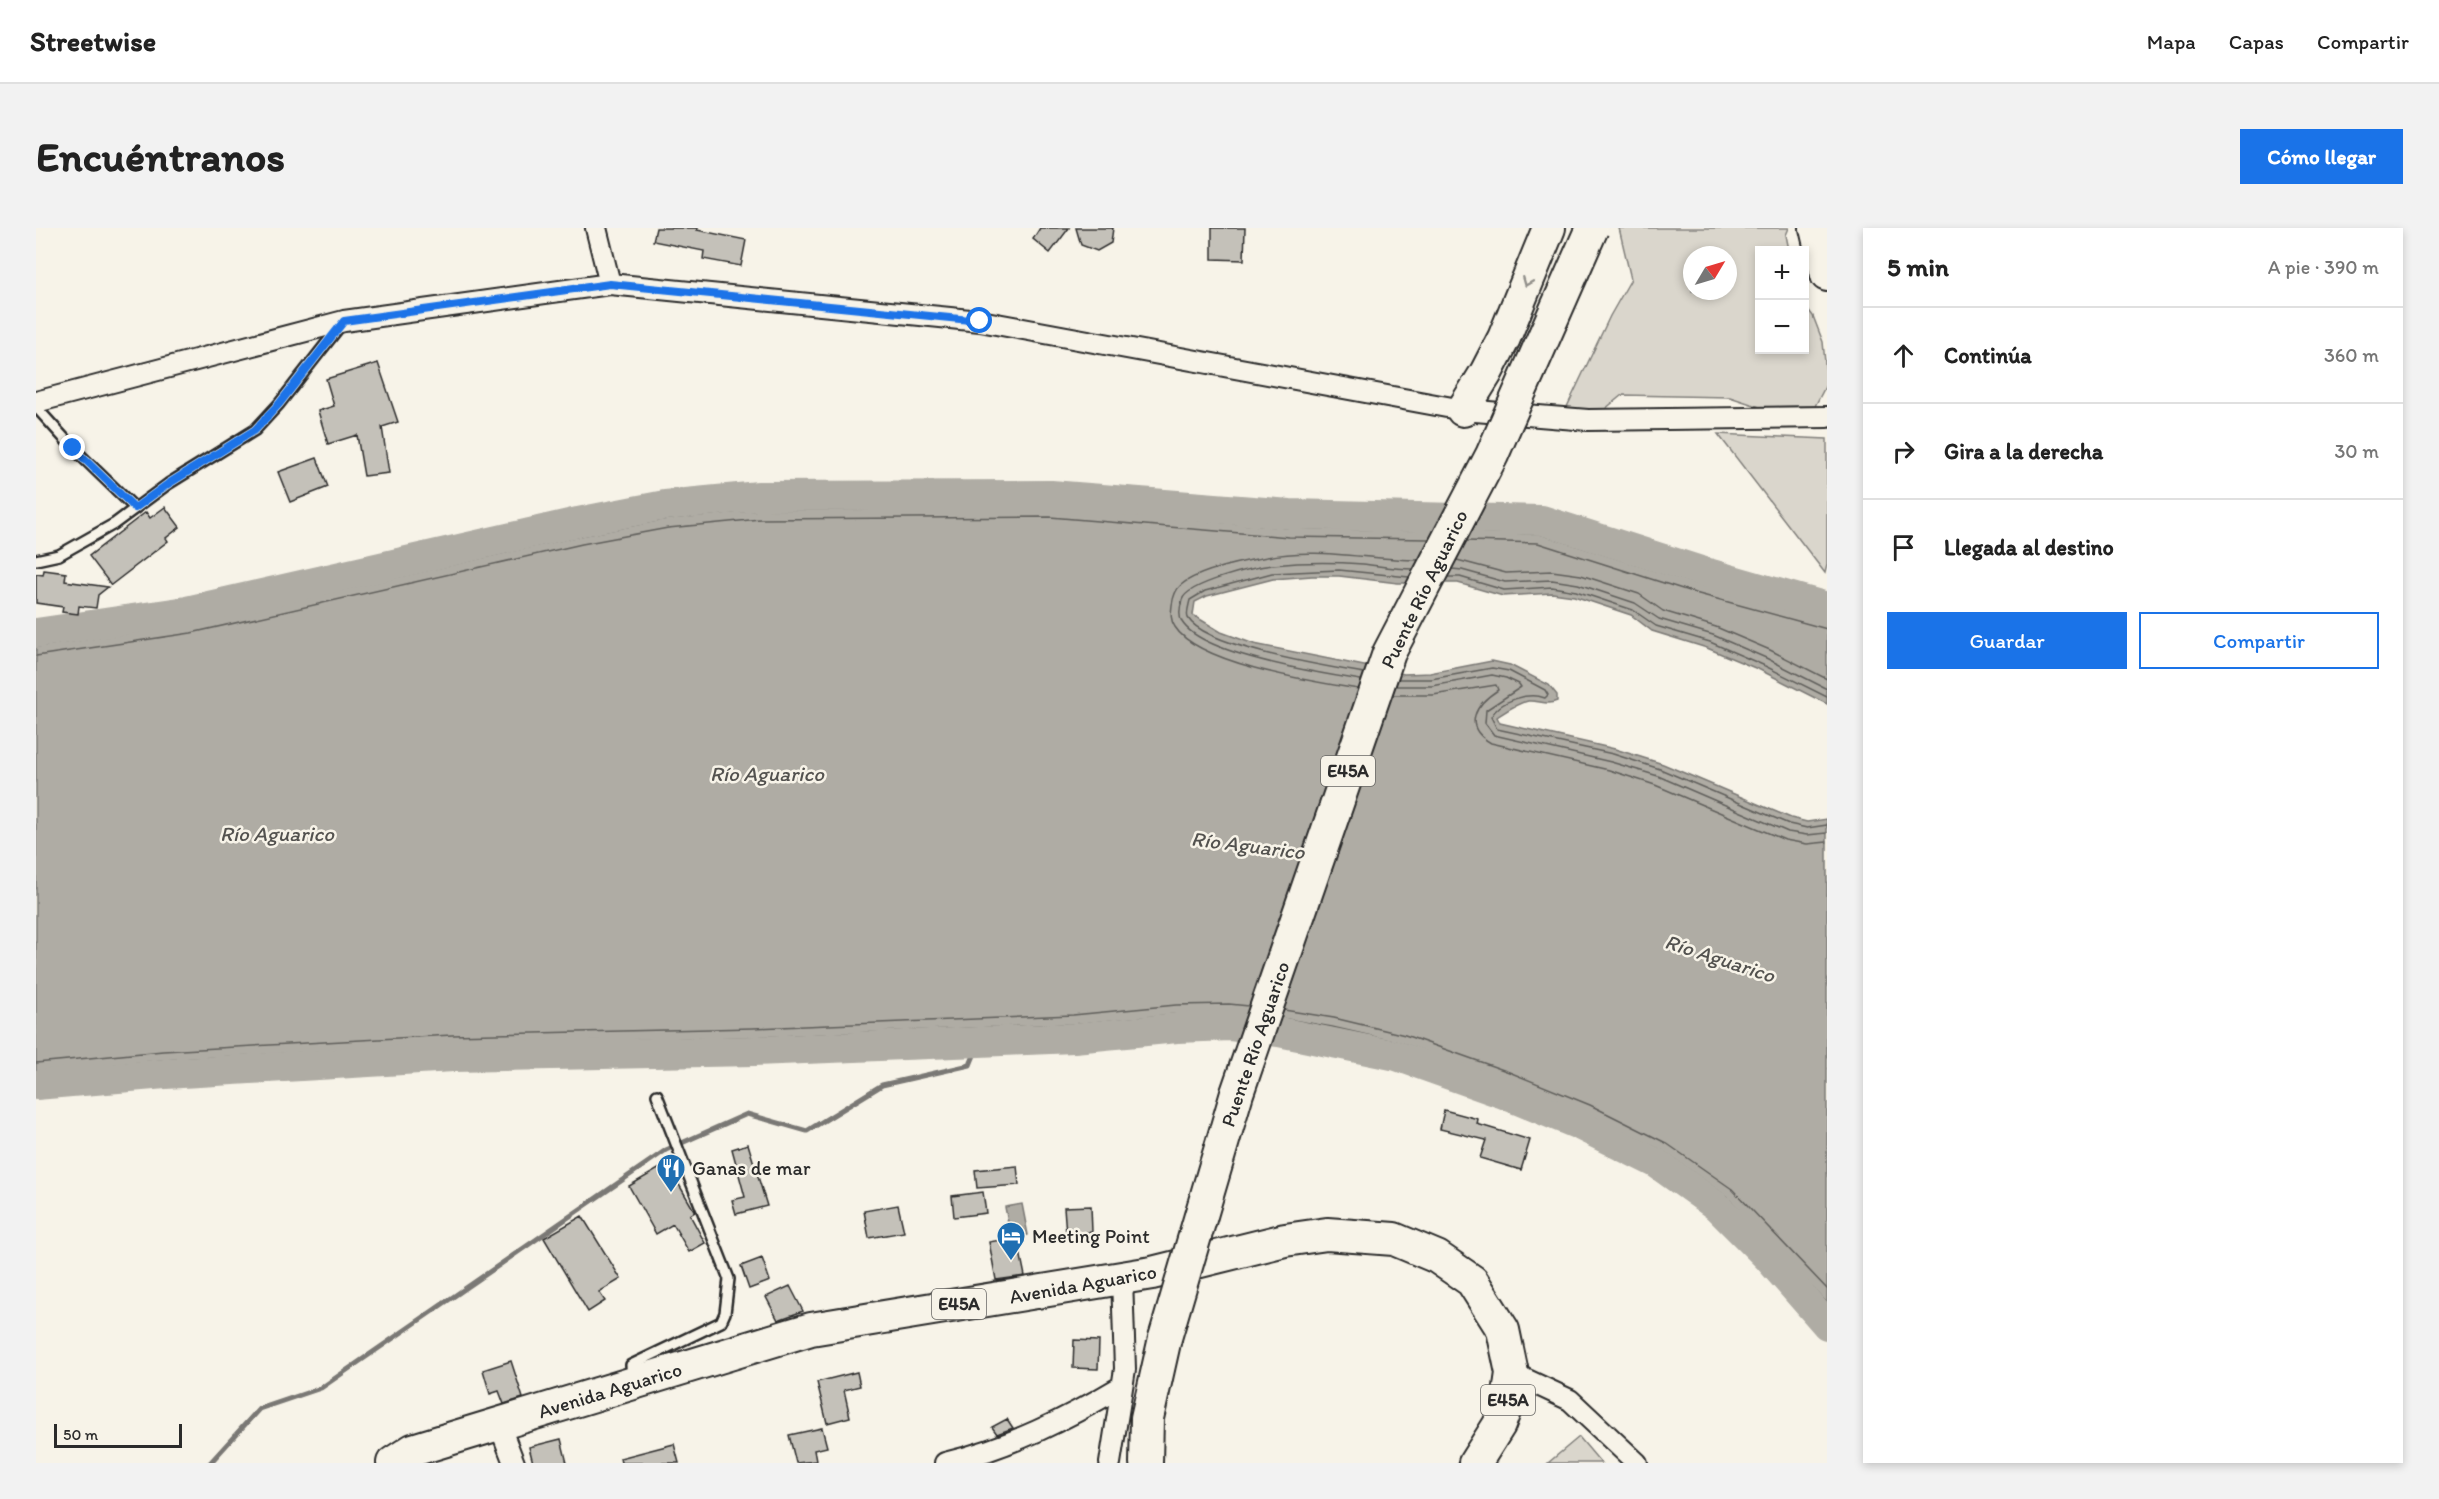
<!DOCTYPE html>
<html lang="es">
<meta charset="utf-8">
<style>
:root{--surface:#fff;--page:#f2f2f2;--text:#222;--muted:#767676;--line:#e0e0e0;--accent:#1a73e8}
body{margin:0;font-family:Itim,sans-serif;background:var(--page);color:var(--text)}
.controls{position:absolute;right:18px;top:18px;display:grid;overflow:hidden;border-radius:0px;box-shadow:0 3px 9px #0003}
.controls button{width:54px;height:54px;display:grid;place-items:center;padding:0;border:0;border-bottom:2px solid var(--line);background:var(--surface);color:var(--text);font:30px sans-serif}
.compass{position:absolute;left:1647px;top:18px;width:54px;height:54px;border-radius:50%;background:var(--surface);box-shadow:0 3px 9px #0003;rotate:52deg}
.scale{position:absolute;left:18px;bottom:15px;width:128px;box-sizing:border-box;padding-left:6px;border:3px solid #2b2b2b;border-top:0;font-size:16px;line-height:21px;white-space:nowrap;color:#2b2b2b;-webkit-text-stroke:4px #f7f3e8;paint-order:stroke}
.stop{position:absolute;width:18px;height:18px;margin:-14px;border:4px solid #1a73e8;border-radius:50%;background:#fff}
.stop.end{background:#1a73e8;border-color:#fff;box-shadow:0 2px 6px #0008}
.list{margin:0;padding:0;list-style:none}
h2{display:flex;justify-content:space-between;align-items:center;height:78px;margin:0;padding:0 24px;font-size:26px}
h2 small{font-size:20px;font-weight:400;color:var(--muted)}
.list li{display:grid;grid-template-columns:39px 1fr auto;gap:18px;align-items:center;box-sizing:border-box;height:96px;padding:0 24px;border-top:2px solid var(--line)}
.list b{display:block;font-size:22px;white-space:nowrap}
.list em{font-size:20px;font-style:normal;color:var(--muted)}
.actions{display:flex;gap:12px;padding:18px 24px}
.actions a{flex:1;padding:14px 0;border:2px solid var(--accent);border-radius:0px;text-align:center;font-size:21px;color:var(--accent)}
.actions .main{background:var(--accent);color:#fff}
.icon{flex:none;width:33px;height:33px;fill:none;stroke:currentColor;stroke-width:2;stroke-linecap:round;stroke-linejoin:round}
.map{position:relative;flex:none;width:1791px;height:1235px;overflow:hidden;border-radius:0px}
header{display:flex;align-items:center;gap:36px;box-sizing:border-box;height:84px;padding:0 30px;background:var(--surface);border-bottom:2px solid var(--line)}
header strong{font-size:28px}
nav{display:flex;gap:33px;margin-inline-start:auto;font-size:21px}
.intro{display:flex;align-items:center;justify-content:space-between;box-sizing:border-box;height:144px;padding:0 36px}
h1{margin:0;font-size:42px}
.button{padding:15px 27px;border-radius:0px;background:var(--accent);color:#fff;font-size:21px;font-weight:700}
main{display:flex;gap:36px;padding:0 36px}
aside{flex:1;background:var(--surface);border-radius:0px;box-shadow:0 3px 9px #0003}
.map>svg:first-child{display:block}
.green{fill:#dad6cc;stroke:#82807c;stroke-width:1.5;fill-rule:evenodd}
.water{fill:#afaca4;stroke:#7a7874;stroke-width:1.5}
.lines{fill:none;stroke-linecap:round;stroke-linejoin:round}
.shore{stroke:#605f5b;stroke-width:1.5}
.stream{stroke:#7a7874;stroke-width:5}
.river{stroke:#afaca4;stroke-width:30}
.building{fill:#c4c1b9;stroke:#2b2b2b;stroke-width:1.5}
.service-casing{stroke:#2b2b2b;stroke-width:14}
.minor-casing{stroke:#2b2b2b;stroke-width:24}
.trunk-casing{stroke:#2b2b2b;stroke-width:36}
.service{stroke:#f7f3e8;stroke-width:9}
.minor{stroke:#f7f3e8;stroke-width:20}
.trunk{stroke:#f7f3e8;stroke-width:32}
.trunk-bridge-casing{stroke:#2b2b2b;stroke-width:36;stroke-linecap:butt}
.trunk-bridge{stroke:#f7f3e8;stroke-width:32}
.oneway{stroke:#918f8a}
.route{stroke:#1a73e8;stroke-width:8}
.labels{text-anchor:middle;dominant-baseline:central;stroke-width:5;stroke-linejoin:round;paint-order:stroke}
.shield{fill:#f7f3e8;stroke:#686764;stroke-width:1.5}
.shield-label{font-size:18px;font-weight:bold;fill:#2b2b2b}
.street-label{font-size:20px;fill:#2b2b2b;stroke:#f7f3e8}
.poi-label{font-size:20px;fill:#2b2b2b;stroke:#f7f3e8;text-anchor:start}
.water-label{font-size:21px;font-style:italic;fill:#53524f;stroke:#f7f3e8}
</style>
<header>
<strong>Streetwise</strong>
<nav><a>Mapa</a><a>Capas</a><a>Compartir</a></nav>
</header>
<div class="intro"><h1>Encuéntranos</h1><a class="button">Cómo llegar</a></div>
<main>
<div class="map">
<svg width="1791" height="1235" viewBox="0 0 1791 1235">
<rect width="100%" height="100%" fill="#f7f3e8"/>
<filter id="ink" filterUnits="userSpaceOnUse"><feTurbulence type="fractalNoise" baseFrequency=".0167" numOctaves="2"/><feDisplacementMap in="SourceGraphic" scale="12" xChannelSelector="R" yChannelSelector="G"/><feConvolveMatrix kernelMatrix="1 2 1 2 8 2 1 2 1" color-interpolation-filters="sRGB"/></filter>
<g filter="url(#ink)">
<path class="green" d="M1583 0H1753L1750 7 1753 22H1724V122H1768L1769 77 1777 88 1787 114 1791 155 1779 178 1724 179 1694 169 1586 167 1569 181H1530L1574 88 1595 51ZM1656 27H1692V63H1656Z
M1682 206 1791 211V337L1789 345Z
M1543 1209 1565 1235H1512Z"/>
<path class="water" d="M1015 267 1254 286 1506 292 1665 343 1791 379V476L1724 442 1671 420 1616 403 1595 387 1538 368 1516 365 1467 368 1422 355H1362L1303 348H1276L1237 351 1171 368 1159 374 1157 387 1185 404 1218 416 1368 446 1394 445 1456 433 1474 437 1513 457 1521 467V473C1510 478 1503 472 1492 473 1481 475 1470 483 1461 489L1464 495 1579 521 1627 536 1755 590 1771 594 1791 591V1097L1733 1031 1680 978 1620 935 1545 898 1464 865 1361 828 1243 804 1194 798 1141 800 1038 810 943 814 718 823 417 829 129 846 0 857V405L151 383 542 294 629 277 723 268Z
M986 976 992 1007 975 1010 969 979Z"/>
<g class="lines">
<path class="shore" d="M1439 296 1505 298 1664 349 1791 384
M1436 304 1504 306 1661 356 1791 392
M1431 313 1502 315 1659 365 1791 401
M1421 332 1470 345 1516 343 1545 347 1603 366 1627 383 1680 399 1734 422 1791 451
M1416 341 1426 342 1469 354 1516 352 1542 356 1599 375 1623 391 1677 407 1730 430 1791 461
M1412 349H1424L1468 362 1516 359 1540 363 1597 382 1620 398 1674 414 1727 437 1791 469
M0 411 152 389 543 300 630 283 723 274 1015 273 1253 292 1401 295
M0 419 153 396 544 308 631 291 723 282 1015 280 1253 300 1397 303
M0 428 155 405 546 316 632 300 724 291 1014 289 1253 309 1393 311
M1328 445C1294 439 1169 419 1152 390 1150 385 1153 377 1154 372L1169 363 1236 345 1303 342 1373 349
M1362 451H1395L1456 440 1473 443 1509 462 1512 467 1509 470C1492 464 1464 472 1455 489L1461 501 1577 526 1624 541 1753 596 1771 600 1791 597
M1325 452C1287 446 1166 427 1146 394 1142 388 1144 379 1146 372 1151 355 1219 339 1237 337 1266 334 1298 334 1327 336 1344 338 1360 341 1377 341
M1360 458H1396L1456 447 1470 450 1483 456 1485 459 1450 482 1449 495 1458 507 1575 534 1622 548 1752 604 1771 607 1791 605
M1322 461C1280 454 1162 436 1139 399 1134 392 1135 385 1136 377 1137 370 1139 362 1145 357 1162 342 1209 333 1231 329 1281 319 1332 332 1382 332
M1357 467H1397L1460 457 1462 462C1440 476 1425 498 1455 515L1573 542 1619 557 1749 612 1771 616 1791 614
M1248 782 1298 790 1369 807 1473 844 1554 877 1630 915 1696 961 1791 1061
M1245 790 1296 799 1366 815 1469 853 1550 886 1627 923 1690 968 1791 1075
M1243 797 1294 806 1364 822 1467 860 1547 893 1623 930 1684 973 1791 1086
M0 835 127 823 416 807 717 800 1037 787 1140 777 1193 776 1213 778
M0 844 128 832 416 816 717 809 1037 796 1140 786H1210
M0 851 128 840 417 823 718 817 1038 804 1141 794H1207"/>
<path class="stream" d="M174 1235 223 1181 285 1160 630 922 711 886 771 903 846 857 934 837 945 810"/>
<path class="river" d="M0 405 151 383 542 294 629 277 723 268 1015 267 1254 286 1506 292 1665 343 1791 379
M0 857 129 846 417 829 718 823 943 814 1038 810 1141 800 1194 798 1243 804 1361 828 1465 865 1545 898 1620 935 1680 978 1733 1031 1791 1097"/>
</g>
<path class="building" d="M620 0H662L661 2 710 12 705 38 667 31 668 23 617 13Z
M1004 0H1033L1014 25 997 11Z
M1040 0H1077L1075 15 1061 23 1045 17Z
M1176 0H1209L1208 32 1176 31Z
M342 135 362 194 346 199 353 245 328 248 321 207 292 216 282 183 298 178 290 151Z
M281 230 292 259 254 274 242 244Z
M129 279 144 299 130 310 132 313 75 357 53 328 110 284 114 290Z
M8 342 30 345 29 353 72 359 62 367 60 380 43 378 42 386 26 384 27 379 0 375V346L7 347Z
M1408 882 1442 891 1441 896 1494 912 1485 942 1444 930 1450 912 1404 901Z
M712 916 731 978 700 986 696 972 709 969 696 921Z
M631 936 659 984 654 987 669 1015 653 1024 637 996 620 1006 593 958Z
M981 938 983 957 941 960 939 942Z
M947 964 950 985 918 989 916 968Z
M862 977 868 1004 833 1010 828 983Z
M1055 978 1056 1004 1030 1006 1028 979Z
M546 988 585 1051 563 1064 569 1073 552 1084 508 1010Z
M981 1009 989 1048 960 1052 953 1014Z
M726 1030 734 1053 713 1061 705 1038Z
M754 1058 767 1083 742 1092 730 1069Z
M1038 1112 1063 1113 1062 1141 1037 1140Z
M475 1133 487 1170 468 1176 463 1163 454 1166 447 1142Z
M821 1144 824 1158 808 1162 814 1189 791 1195 781 1154Z
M971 1191 977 1200 961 1206 956 1199Z
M786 1200 791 1219 778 1222 780 1233 760 1235 753 1207Z
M525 1211 531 1235H497L493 1219Z
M638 1216 643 1235H585L584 1230Z"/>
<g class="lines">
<g class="service-casing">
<path id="service" d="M0 179 37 220 99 280
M0 332 23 327 78 296 132 256 219 202 243 176 304 98
M596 1149 595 1137 685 1094 689 1085 693 1051 621 867"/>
</g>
<g class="minor-casing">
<path id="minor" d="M560 0 574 56
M0 174 308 93 574 56 944 93 1427 182 1552 192 1791 189
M1476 1145 1534 1172 1601 1235
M463 1196 478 1235
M909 1235C974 1219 1029 1192 1086 1158
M1074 1235 1089 1141 1086 1050"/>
</g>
<g class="trunk-casing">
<path id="trunk" d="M1780 0 1791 47
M1427 182 1450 145 1468 110 1513 0
M357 1235 377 1222 775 1101 1116 1045 1249 1012 1291 1006 1358 1011 1401 1029 1436 1053 1467 1102 1476 1145 1472 1173 1463 1197 1439 1235
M1110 1235 1111 1190 1129 1110"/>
</g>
<use href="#service" class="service"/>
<use href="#minor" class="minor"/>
<use href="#trunk" class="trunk"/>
<g class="trunk-bridge-casing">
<path id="trunk-bridge" d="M1129 1110 1201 865 1353 425 1456 227 1556 0"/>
</g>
<use href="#trunk-bridge" class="trunk-bridge"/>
</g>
<defs><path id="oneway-chevron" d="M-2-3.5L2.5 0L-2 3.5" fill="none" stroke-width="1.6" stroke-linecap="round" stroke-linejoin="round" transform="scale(1.5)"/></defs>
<use class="oneway" href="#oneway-chevron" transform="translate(1491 54) rotate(112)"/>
</g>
<g class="lines" filter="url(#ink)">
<path class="route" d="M37 220 99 280 132 256 219 202 243 176 308 93 574 56 944 93"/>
</g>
<defs>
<g id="restaurant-pin" transform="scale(1.5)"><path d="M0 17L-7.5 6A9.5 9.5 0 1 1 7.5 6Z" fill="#1f6fb2" stroke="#f7f3e8"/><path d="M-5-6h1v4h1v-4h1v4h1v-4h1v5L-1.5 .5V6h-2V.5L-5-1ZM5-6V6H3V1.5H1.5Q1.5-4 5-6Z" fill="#fff"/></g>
<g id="hotel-pin" transform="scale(1.5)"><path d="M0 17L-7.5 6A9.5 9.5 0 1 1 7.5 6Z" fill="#1f6fb2" stroke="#f7f3e8"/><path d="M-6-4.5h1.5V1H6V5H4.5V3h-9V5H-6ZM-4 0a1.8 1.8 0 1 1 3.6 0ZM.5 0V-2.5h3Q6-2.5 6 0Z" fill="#fff"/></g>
</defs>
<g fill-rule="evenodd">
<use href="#restaurant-pin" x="635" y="940"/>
<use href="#hotel-pin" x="975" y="1008"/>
</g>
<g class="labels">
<g class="shield">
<rect x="1285" y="528" width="54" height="30" rx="4.5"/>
<rect x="896" y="1061" width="54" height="30" rx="4.5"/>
<rect x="1445" y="1157" width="54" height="30" rx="4.5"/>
</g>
<g class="shield-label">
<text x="1312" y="543">E45A</text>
<text x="923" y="1076">E45A</text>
<text x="1472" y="1172">E45A</text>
</g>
<g class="street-label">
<text transform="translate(1388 361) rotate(-64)">Puente Río Aguarico</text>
<text transform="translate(1219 816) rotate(-71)">Puente Río Aguarico</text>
<text transform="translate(1047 1056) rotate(-10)">Avenida Aguarico</text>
<text transform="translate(574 1162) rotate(-17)">Avenida Aguarico</text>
</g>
<g class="poi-label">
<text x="656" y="940">Ganas de mar</text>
<text x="996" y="1008">Meeting Point</text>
</g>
<g class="water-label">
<text x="731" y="545">Río Aguarico</text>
<text x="241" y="605">Río Aguarico</text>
<text transform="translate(1212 617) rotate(7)">Río Aguarico</text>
<text transform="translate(1684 730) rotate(18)">Río Aguarico</text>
</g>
</g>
</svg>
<div class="controls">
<button>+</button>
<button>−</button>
</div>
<svg class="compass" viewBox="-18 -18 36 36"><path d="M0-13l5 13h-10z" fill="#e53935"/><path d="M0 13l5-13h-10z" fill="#767676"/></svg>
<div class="scale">50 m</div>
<div class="stop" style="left:944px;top:93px"></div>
<div class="stop end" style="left:37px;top:220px"></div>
</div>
<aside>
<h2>5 min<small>A pie · 390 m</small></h2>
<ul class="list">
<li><svg class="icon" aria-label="ahead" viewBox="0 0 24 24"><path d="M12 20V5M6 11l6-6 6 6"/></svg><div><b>Continúa</b></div><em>360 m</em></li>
<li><svg class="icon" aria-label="right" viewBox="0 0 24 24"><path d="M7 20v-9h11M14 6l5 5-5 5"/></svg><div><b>Gira a la derecha</b></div><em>30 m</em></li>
<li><svg class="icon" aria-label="arrive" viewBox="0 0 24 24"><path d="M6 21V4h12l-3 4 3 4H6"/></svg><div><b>Llegada al destino</b></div></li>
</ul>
<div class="actions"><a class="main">Guardar</a><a>Compartir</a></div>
</aside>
</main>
